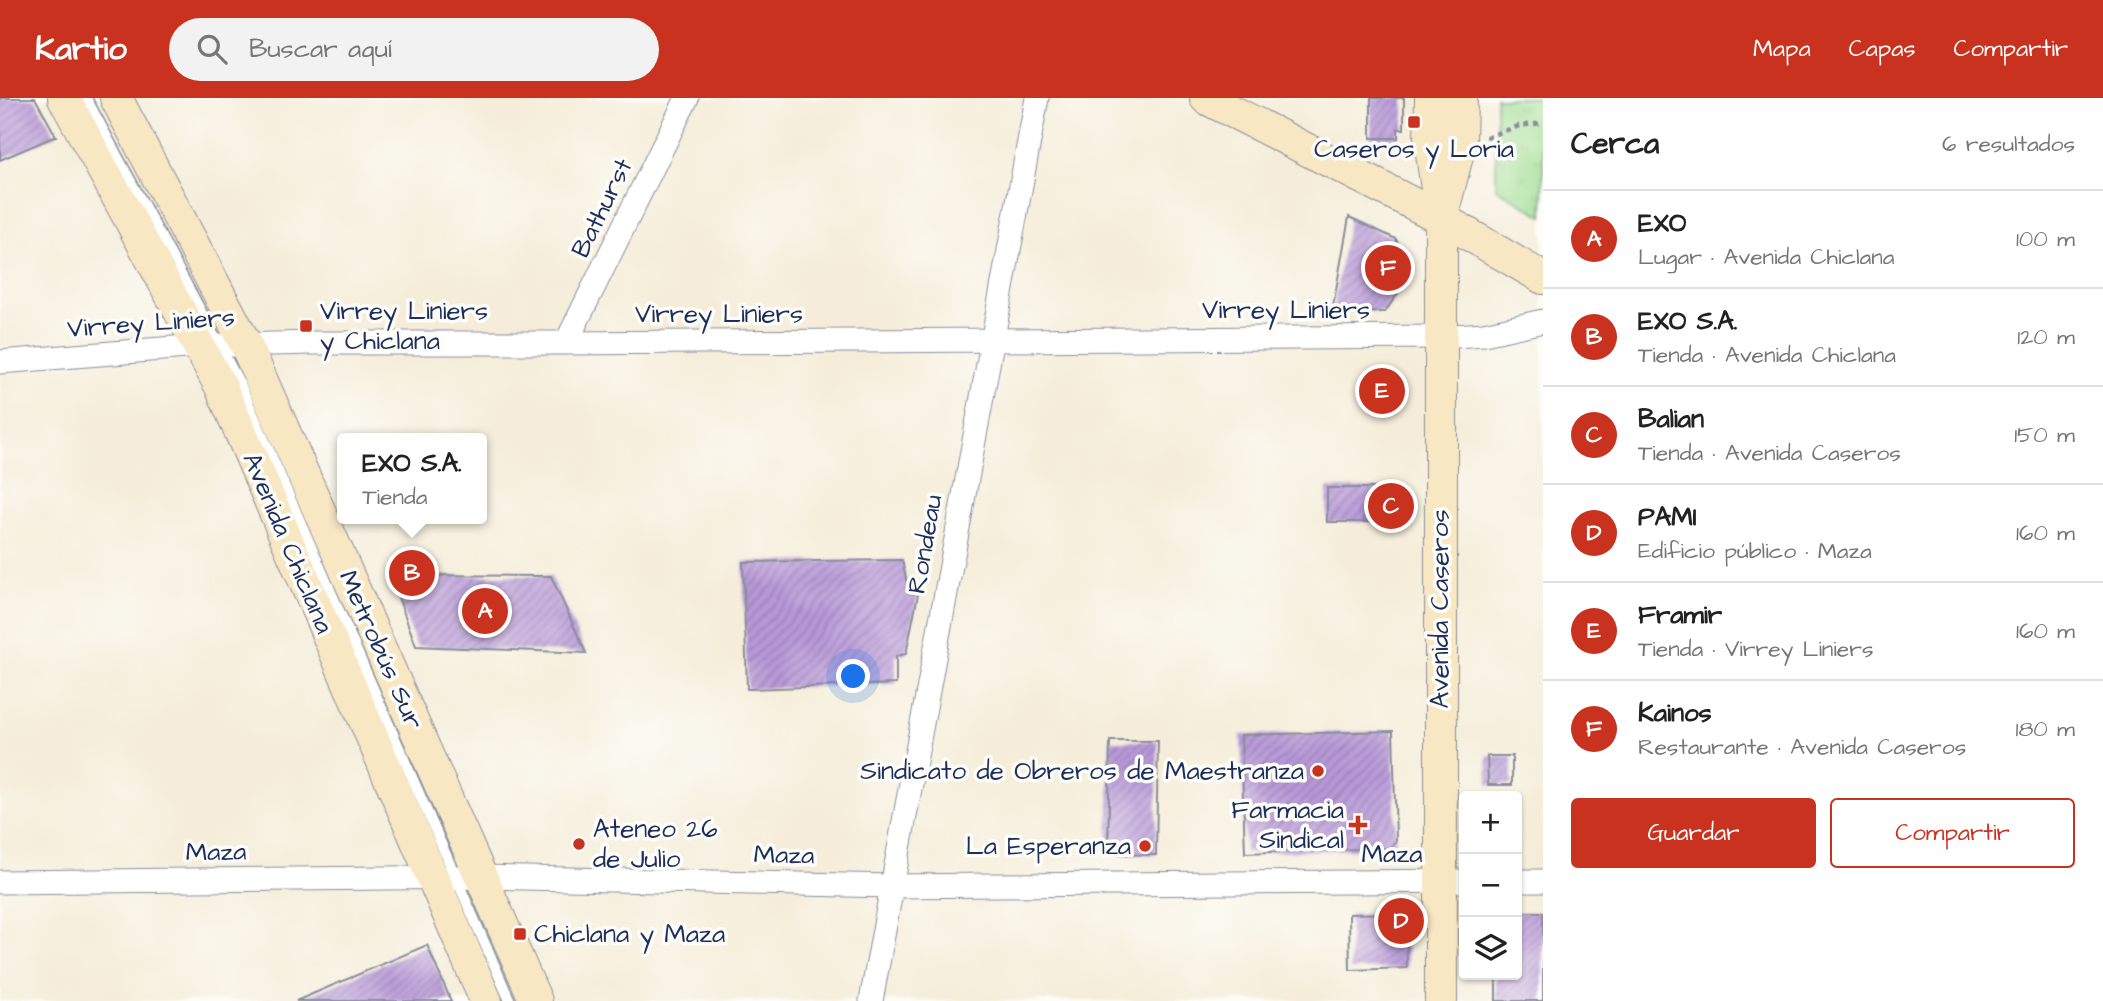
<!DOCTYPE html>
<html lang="es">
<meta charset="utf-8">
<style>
:root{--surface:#fff;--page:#f2f2f2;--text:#222;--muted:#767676;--line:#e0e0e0;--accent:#c8321e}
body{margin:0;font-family:"Architects Daughter",sans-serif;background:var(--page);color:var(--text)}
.controls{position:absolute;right:21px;bottom:21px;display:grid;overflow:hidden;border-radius:7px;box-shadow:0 2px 5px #0004}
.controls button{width:63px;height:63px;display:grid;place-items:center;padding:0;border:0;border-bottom:2px solid var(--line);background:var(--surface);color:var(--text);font:35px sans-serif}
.you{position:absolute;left:854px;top:579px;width:24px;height:24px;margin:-18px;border:5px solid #fff;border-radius:50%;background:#1a73e8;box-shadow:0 0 0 10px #1a73e833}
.badge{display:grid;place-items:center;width:46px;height:46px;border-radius:50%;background:var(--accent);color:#fff;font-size:23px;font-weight:700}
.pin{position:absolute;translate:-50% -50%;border:4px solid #fff;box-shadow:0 2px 7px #0006}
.popup{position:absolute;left:337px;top:335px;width:150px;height:91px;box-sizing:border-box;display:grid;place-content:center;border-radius:7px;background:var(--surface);filter:drop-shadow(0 2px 5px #0005);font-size:23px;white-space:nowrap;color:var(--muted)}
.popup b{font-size:26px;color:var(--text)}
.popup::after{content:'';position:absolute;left:50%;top:100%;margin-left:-14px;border:14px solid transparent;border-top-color:var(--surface)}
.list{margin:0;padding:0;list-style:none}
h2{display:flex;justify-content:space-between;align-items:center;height:91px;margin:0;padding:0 28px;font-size:30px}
h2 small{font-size:23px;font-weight:400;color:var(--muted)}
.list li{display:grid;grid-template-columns:46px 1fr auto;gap:21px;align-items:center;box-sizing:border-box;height:98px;padding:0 28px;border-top:2px solid var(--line)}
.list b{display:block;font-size:26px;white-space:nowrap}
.list p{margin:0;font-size:23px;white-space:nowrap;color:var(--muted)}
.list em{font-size:23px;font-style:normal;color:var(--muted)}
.actions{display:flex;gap:14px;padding:21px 28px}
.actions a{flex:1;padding:16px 0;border:2px solid var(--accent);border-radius:7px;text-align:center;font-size:24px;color:var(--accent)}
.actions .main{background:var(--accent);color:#fff}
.icon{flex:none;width:38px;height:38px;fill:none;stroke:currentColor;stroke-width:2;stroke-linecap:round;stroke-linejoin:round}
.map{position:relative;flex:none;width:1543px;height:903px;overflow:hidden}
header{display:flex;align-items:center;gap:42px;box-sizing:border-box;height:98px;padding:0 35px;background:var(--accent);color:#fff}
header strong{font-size:33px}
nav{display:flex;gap:38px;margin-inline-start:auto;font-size:24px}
.search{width:490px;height:63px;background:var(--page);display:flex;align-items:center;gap:18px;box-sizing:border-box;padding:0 24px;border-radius:38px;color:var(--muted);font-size:26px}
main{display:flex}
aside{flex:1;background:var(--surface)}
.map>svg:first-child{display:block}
.park{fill:url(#park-tufts);stroke:#5d8678;stroke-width:2}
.building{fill:url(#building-hatch)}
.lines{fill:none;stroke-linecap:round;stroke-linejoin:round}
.service-casing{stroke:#888e9c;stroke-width:13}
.minor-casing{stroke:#888e9c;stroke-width:25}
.secondary-casing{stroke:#888e9c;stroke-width:34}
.path{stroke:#888e9c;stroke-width:4.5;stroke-dasharray:5 5;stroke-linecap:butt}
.service{stroke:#fff;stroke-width:10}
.minor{stroke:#fff;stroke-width:23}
.secondary{stroke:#f8e7c3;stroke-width:32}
.poi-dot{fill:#c8321e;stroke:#fdfcf7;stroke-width:2.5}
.labels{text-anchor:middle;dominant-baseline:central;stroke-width:7;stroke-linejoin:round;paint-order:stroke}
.poi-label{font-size:26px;fill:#1b2f5e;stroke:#fdfcf7;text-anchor:start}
.street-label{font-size:26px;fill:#1b2f5e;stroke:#fdfcf7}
</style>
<header>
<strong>Kartio</strong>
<div class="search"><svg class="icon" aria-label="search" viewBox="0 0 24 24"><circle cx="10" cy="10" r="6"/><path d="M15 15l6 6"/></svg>Buscar aquí</div>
<nav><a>Mapa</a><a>Capas</a><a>Compartir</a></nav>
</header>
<main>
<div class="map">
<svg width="1543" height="903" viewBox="0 0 1543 903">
<defs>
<pattern id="park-tufts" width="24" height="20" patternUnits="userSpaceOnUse" patternTransform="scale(1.75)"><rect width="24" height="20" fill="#9fdd91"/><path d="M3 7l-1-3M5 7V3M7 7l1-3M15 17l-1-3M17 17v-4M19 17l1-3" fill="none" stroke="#88be7f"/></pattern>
<pattern id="building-hatch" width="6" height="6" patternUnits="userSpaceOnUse" patternTransform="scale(1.75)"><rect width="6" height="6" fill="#b899d8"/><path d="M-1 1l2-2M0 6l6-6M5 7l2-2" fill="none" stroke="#957db2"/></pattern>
</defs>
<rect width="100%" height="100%" fill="#fdfcf7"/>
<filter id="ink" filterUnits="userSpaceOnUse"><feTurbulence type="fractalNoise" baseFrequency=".0143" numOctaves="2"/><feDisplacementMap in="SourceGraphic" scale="14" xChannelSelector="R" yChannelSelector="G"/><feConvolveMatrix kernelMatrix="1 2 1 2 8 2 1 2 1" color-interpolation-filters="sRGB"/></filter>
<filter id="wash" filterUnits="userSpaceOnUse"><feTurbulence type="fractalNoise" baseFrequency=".00686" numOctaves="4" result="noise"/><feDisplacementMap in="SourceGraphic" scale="28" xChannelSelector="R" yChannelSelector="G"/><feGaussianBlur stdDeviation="1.57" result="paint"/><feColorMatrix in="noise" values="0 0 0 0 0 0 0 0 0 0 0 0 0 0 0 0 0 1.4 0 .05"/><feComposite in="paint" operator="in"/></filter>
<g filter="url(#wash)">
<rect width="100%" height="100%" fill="#f5edd9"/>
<path class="park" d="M1496 0H1543V118L1496 90Z"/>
<g id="blocks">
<path class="building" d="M0 0H35L56 38 0 62Z
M1371 0H1404V31H1398V40H1371Z
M1349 119 1396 141 1401 154 1398 195 1385 214H1332Z
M1327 390H1396V424H1327Z
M902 462 909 495 918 496 906 556 896 558V586L747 591 743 464Z
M390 477 551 478 586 555 416 548Z
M1393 633 1396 743 1390 750 1245 755 1241 637Z
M1110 643H1158L1156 757 1108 756Z
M1487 658H1512V687H1488Z
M1517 814H1543V903H1496V877H1517Z
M1406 815 1407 870 1350 872 1349 816Z
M427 847 451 903H296Z"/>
</g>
</g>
<g filter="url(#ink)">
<use href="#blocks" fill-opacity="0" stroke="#888e9c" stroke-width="2"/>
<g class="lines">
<g class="service-casing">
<path id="service" d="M86 0 240 286 510 903"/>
</g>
<g class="minor-casing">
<path id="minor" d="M566 245 687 0
M0 264 199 248 311 245H566L1440 239 1484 236 1543 223
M1517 783H1543
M0 784 481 779 892 788 1464 783
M871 903 1037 0"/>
</g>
<g class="secondary-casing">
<path id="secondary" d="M64 0 221 289 486 903
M116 0 246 247 536 903
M1206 0 1441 120 1543 180
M1431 0 1430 41 1441 120V903
M1445 105 1460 46 1461 0"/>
</g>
<path class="path" d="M1486 39 1519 28 1543 25"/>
<use href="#service" class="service"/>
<use href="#minor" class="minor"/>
<use href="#secondary" class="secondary"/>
</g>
</g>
<g class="poi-dot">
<rect x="1407" y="17" width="14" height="14" rx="3.5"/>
<rect x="299" y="221" width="14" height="14" rx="3.5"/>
<circle cx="1318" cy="673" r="7"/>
<path d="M1354.5 716.5h7v7h7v7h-7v7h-7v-7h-7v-7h7z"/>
<circle cx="579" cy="746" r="7"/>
<circle cx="1145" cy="748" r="7"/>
<rect x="513" y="829" width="14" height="14" rx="3.5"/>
</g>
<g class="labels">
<g class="poi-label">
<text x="1414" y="51" text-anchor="middle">Caseros y Loria</text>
<text x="320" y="213">Virrey Liniers<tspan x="320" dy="30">y Chiclana</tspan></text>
<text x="1304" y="673" text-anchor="end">Sindicato de Obreros de Maestranza</text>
<text x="1344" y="712" text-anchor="end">Farmacia<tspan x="1344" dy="30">Sindical</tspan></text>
<text x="593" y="731">Ateneo 26<tspan x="593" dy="30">de Julio</tspan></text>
<text x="1131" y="748" text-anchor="end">La Esperanza</text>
<text x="534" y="836">Chiclana y Maza</text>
</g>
<g class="street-label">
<text transform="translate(602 110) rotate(-64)">Bathurst</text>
<text x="1286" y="212">Virrey Liniers</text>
<text x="719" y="216">Virrey Liniers</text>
<text transform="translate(151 225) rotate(-4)">Virrey Liniers</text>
<text transform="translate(288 445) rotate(67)">Avenida Chiclana</text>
<text transform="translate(925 446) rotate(-80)">Rondeau</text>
<text transform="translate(1440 511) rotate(-90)">Avenida Caseros</text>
<text transform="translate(381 552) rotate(66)">Metrobús Sur</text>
<text transform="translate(216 754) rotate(-1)">Maza</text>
<text x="1392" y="756">Maza</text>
<text transform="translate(784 757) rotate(1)">Maza</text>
</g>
</g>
</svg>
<div class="controls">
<button>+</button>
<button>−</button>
<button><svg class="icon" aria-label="layers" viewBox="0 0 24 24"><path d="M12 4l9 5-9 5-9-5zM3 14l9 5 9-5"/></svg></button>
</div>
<div class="you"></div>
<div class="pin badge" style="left:485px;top:513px">A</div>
<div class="pin badge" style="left:412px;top:475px">B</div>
<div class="popup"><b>EXO S.A.</b>Tienda</div>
<div class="pin badge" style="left:1391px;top:408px">C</div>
<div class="pin badge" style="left:1401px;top:823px">D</div>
<div class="pin badge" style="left:1382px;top:293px">E</div>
<div class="pin badge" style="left:1388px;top:170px">F</div>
</div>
<aside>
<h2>Cerca<small>6 resultados</small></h2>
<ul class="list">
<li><span class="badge">A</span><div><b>EXO</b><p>Lugar · Avenida Chiclana</p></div><em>100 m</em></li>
<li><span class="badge">B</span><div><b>EXO S.A.</b><p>Tienda · Avenida Chiclana</p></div><em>120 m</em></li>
<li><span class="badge">C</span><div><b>Balian</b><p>Tienda · Avenida Caseros</p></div><em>150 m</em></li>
<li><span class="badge">D</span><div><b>PAMI</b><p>Edificio público · Maza</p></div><em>160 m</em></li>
<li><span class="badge">E</span><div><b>Framir</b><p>Tienda · Virrey Liniers</p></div><em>160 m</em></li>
<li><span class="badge">F</span><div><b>Kainos</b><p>Restaurante · Avenida Caseros</p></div><em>180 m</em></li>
</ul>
<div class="actions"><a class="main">Guardar</a><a>Compartir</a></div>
</aside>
</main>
